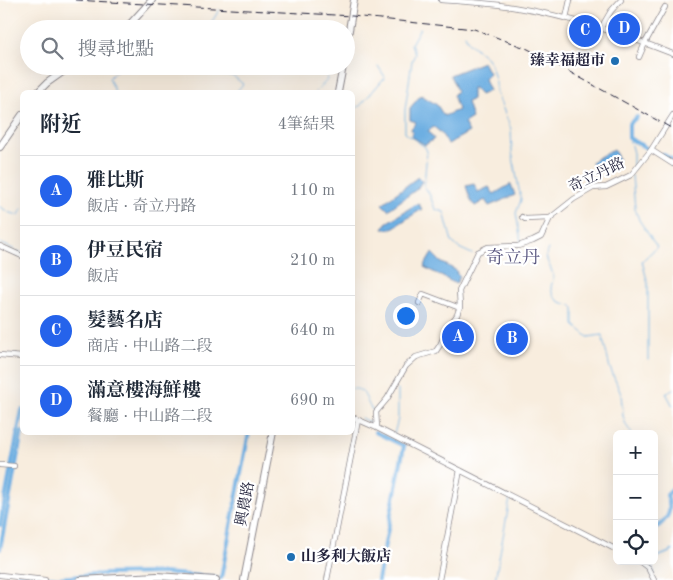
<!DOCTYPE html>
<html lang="zh-TW">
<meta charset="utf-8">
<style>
:root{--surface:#fff;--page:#f6f6f7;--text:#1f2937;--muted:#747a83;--line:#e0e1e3;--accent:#2563eb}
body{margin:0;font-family:"Old Standard TT","Noto Serif TC",serif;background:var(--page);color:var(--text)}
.controls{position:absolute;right:15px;bottom:15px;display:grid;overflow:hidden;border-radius:8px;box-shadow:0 5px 20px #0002}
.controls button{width:45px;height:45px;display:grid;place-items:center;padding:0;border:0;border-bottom:1px solid var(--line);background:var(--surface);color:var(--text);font:25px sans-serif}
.you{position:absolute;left:405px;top:315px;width:18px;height:18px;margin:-12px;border:4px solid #fff;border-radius:50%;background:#1a73e8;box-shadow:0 0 0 8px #1a73e833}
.badge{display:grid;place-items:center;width:32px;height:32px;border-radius:50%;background:var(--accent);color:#fff;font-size:16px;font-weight:700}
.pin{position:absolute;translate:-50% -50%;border:2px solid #fff;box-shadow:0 1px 5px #0006}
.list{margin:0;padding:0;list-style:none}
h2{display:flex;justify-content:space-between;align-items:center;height:65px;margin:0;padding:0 20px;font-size:21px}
h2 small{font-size:16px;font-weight:400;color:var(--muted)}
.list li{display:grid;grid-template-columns:32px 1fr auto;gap:15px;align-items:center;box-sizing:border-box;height:70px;padding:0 20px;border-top:1px solid var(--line)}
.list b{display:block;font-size:19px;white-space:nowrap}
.list p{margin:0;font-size:16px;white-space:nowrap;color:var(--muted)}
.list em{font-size:16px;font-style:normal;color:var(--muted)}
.icon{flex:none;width:28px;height:28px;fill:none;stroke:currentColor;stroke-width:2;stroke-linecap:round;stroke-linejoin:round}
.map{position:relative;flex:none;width:673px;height:580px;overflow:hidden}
.search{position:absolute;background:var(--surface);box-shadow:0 5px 20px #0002;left:20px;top:20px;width:335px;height:55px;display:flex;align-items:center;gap:12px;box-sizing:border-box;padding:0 18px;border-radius:28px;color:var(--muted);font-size:19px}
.panel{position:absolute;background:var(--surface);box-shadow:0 5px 20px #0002;left:20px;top:90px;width:335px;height:345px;border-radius:8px}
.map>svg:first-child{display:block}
.water{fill:#6dafe2;stroke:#48688e}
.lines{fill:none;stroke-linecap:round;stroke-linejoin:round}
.stream{stroke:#6dafe2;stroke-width:1}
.canal{stroke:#6dafe2;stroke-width:4}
.street-casing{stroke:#8d888c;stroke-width:6}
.secondary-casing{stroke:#8d888c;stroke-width:8}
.street{stroke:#fff;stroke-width:4.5}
.secondary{stroke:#fff;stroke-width:6}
.rail{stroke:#22223b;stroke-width:1;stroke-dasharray:8 4;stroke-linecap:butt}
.poi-dot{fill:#1f6fb2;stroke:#fff;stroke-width:2}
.labels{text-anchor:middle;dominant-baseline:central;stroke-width:4.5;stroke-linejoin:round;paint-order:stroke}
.poi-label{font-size:15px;font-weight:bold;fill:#22223b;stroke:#fff;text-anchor:end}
.street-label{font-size:15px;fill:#22223b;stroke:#fff}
.quarter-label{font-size:18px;fill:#56537d;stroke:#fff}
</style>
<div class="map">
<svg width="673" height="580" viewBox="0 0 673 580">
<rect width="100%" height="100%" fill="#fff"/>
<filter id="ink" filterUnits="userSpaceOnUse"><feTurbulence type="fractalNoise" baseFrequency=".02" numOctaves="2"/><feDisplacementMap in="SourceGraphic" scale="10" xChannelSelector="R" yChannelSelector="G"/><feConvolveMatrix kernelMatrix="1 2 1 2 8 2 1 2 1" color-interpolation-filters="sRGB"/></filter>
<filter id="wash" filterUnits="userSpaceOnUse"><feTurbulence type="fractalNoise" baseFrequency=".0096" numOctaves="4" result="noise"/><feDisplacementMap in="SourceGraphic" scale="20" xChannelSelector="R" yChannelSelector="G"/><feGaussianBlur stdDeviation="1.12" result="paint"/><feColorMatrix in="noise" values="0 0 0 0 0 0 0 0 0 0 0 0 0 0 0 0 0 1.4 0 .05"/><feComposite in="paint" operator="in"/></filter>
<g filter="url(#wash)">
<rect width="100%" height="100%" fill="#f8edde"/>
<path class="water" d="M483 62 489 73 484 79 489 91 480 95 474 88H472V99L467 102 472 118 464 123 469 132 448 144 441 133 434 127 428 131 434 139 425 145 411 136 413 132 411 129 416 122 410 120V108L421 95 437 105 444 116 458 110 453 95 457 91 450 75Z
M613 149 619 159 597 172 591 162Z
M418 177 422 181 417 189 388 210 382 204Z
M474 184 478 192 489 187 494 194 511 184 515 195 489 206 485 200 475 206 471 201 466 186Z
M418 203 422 209 391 229H383L386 223Z
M432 253 439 260V261L457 271 456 273 460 276 456 284 424 267Z"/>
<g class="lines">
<path class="stream" d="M420 28 411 44 415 54 412 61 405 110V133L425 147 427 151 424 186 429 193 435 209 444 212 452 242 459 248 472 254
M203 29 213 20 219 10
M465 35 469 43 487 58 491 65 496 83V91L511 129 512 152 521 200 516 213 521 242
M212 66 223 74 233 76 243 84 236 92
M115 92 109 78 121 66
M316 92 327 80 325 70 330 66
M352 109 360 106 385 77 378 66
M629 138 633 153V169
M632 176 635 208 639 220 657 247 642 261 648 284V360
M0 207 10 213 19 215 22 209
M0 243 22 253
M548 249C542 259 552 266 553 276 554 280 551 284 551 288 553 301 561 303 571 305L574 308V325L588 337 602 335 610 368 621 394 623 416 626 425 632 434
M352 389C369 387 364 406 375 412
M673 389 666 393 673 406
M361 418 371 423
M394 434 398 419V390
M654 558 673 550
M654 559 673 551
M648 561H649
M495 580 510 499"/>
<path class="canal" d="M637 117 629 124V138L648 149
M662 154 673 160
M375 432 404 446 378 580
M0 525 22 410
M654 530C668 519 673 512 667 495L673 489
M0 549 22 432
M648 561 653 573
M17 575 59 578 104 574 163 573 215 577
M221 578 249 432"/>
</g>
</g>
<g filter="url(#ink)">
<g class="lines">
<g class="street-casing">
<path id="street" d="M441 0C467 2 493 3 518 8 571 17 623 34 673 54
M566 18 570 0
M601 28 611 11 621 0
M639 57 645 43 665 7
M651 150 673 164
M522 217 525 219 550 218
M0 246 22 256
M419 303 423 294 460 308
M0 355 22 357
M352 417 377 428 617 550
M377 428 376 412 387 399 406 366 416 357 436 351 440 345 448 328 457 315 460 306 459 291 478 252 488 247 518 246 533 241 541 237 550 218 574 199 593 188 606 187 631 175 651 150 673 115
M0 465 14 466
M639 561 648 568 654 580
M0 575 45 580
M327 580 358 420
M439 580 460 470"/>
</g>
<g class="secondary-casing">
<path id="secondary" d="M123 29 131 23 152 0
M346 48 354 0
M38 92 47 83 71 66
M338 92 343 66
M0 147 22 115
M80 580 157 576 216 580
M244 580 273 432"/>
</g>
<use href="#street" class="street"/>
<use href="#secondary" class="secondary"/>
<path class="rail" d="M75 0 352 16 474 29 528 49 673 129"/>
</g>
</g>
<g class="poi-dot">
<circle cx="615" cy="61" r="5"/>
<circle cx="291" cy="557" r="5"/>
</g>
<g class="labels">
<g class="poi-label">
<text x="605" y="61">臻幸福超市</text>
<text x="301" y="557" text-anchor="start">山多利大飯店</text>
</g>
<g class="street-label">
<text transform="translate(597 176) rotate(-26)">奇立丹路</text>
<text transform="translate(246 504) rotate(-79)">興農路</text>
</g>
<g class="quarter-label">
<text x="513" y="258">奇立丹</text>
</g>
</g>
</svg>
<div class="controls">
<button>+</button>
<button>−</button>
<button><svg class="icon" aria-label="locate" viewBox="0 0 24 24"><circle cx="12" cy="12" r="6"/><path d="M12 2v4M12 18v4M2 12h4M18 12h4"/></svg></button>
</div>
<div class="you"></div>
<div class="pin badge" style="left:458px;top:337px">A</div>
<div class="pin badge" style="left:512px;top:339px">B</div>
<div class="pin badge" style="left:585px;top:31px">C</div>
<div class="pin badge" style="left:624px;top:29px">D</div>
<div class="search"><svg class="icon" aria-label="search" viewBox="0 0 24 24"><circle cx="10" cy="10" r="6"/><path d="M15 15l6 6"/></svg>搜尋地點</div>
<section class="panel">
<h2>附近<small>4筆結果</small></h2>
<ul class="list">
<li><span class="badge">A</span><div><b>雅比斯</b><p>飯店 · 奇立丹路</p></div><em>110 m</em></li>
<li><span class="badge">B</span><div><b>伊豆民宿</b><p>飯店</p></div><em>210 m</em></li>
<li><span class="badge">C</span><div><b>髮藝名店</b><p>商店 · 中山路二段</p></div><em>640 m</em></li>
<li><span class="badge">D</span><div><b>滿意樓海鮮樓</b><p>餐廳 · 中山路二段</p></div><em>690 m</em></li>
</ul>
</section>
</div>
